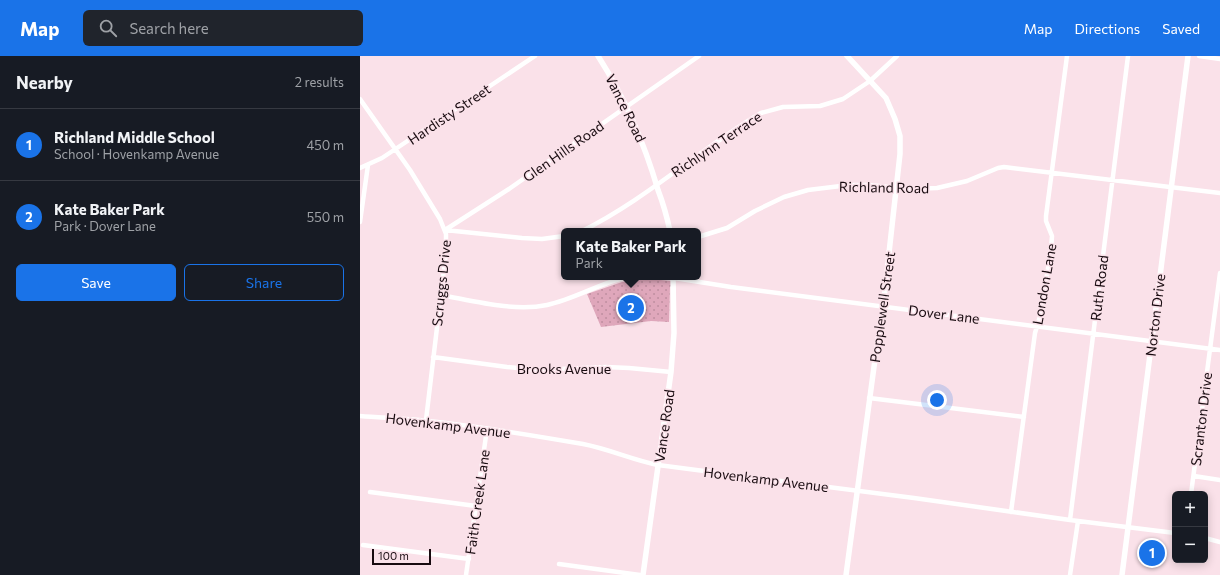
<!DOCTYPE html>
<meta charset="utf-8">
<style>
:root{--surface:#171b24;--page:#20242c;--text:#f1f3f6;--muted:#9ea1a6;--line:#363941;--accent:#1a73e8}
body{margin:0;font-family:Commissioner,sans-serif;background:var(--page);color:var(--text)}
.controls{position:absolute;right:12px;bottom:12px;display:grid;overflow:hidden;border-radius:6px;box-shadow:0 2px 10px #0003}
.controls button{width:36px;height:36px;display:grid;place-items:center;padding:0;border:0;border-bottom:1px solid var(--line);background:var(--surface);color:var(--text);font:20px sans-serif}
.scale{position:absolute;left:12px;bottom:10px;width:59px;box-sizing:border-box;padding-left:4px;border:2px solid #180b10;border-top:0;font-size:11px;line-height:14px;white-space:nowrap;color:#180b10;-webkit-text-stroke:3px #fae1e9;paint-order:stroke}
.you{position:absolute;left:577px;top:344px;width:14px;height:14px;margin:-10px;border:3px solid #fff;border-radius:50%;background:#1a73e8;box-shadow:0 0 0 6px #1a73e833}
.badge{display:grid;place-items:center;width:26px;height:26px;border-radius:50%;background:var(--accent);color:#fff;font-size:13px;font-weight:700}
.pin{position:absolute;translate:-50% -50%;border:2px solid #fff;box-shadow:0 1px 4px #0006}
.popup{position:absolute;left:201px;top:172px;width:140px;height:52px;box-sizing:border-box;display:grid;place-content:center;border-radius:6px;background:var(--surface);filter:drop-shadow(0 1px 3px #0005);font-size:13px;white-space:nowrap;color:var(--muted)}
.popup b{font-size:15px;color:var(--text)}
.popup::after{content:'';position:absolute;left:50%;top:100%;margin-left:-8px;border:8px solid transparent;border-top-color:var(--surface)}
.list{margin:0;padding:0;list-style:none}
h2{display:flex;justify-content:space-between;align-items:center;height:52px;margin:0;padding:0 16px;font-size:17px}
h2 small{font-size:13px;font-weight:400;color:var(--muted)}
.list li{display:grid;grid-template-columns:26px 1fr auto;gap:12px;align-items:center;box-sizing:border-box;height:72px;padding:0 16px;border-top:1px solid var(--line)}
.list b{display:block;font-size:15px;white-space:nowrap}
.list p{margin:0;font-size:13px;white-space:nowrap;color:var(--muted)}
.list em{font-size:13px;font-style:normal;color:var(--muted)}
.actions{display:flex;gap:8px;padding:12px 16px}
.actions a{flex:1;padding:9px 0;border:1px solid var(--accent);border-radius:6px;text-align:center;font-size:14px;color:var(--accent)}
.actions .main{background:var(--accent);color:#fff}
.icon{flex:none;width:22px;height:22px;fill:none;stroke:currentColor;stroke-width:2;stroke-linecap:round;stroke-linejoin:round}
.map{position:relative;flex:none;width:860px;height:519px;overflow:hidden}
header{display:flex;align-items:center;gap:24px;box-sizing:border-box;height:56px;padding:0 20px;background:var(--accent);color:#fff}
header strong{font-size:19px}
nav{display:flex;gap:22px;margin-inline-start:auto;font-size:14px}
.search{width:280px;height:36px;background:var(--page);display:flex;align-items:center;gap:10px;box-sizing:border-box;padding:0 14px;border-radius:6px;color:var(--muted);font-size:15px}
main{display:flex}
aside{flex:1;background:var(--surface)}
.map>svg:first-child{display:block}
.grass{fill:url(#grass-dots)}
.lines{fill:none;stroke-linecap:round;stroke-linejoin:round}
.minor{stroke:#fff;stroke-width:4.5}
.tertiary{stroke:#fff;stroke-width:5.5}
.labels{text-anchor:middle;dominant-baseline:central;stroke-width:3;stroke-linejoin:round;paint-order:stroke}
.street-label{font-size:14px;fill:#180b10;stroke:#fae1e9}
</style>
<header>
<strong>Map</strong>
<div class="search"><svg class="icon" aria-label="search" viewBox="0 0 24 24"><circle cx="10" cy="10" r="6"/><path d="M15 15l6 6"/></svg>Search here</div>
<nav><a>Map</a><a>Directions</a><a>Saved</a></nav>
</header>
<main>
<aside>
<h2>Nearby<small>2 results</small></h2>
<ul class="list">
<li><span class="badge">1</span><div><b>Richland Middle School</b><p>School · Hovenkamp Avenue</p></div><em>450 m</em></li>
<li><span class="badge">2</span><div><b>Kate Baker Park</b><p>Park · Dover Lane</p></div><em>550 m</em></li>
</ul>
<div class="actions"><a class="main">Save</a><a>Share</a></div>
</aside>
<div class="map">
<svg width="860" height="519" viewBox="0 0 860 519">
<defs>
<pattern id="grass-dots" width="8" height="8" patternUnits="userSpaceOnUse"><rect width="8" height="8" fill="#dfa7bb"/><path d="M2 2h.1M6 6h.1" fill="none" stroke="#bf8ea0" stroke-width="1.8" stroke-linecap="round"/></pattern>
</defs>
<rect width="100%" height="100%" fill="#fae1e9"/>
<path class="grass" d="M290 223 311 225 312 229 310 231 309 266 291 265 241 271 227 238 262 226Z"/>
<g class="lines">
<path class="minor" d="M839 0 860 3
M0 43 50 114 80 163 86 178V196L66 364
M0 112 22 102 175 0
M0 166 8 109
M85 174 149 133 339 0
M85 174 162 182 182 183 204 180
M222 175C285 144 340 93 401 57L423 51 460 50 483 43 510 25 537 0
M338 181 367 172 395 155 424 141 448 134 489 129H509L550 133 577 132 607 125 638 112 644 111 860 137
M308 221 371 231 860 294
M81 239C114 245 154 256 187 249 215 243 240 227 267 221
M73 301 147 311 177 314 246 311 269 312 311 316
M509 342 664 361
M0 360C22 362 45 362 67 365 119 370 171 379 223 388 249 393 273 404 298 409L554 442 710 464 815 477
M834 420 860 424
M10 436 116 450
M831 438 860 217
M651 456 675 277 681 257 691 193 692 180 686 165V160L707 0
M710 464 768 0
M845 482 860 486
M3 489 109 503
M199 508 280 519
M106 519 127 373
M710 519 718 465"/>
<path class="tertiary" d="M238 0C265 42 284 86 298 134 303 147 307 161 310 175
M283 519 311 316 314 277 313 221
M486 519 516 296 523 251 540 98V80L535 63 526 42 487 0
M762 519 828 0"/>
</g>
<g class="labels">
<g class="street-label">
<text transform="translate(266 52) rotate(64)">Vance Road</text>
<text transform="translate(89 58) rotate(-34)">Hardisty Street</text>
<text transform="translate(356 88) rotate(-34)">Richlynn Terrace</text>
<text transform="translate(203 95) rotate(-35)">Glen Hills Road</text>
<text transform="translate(524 131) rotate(1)">Richland Road</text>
<text transform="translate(81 227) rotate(-84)">Scruggs Drive</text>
<text transform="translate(684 228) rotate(-80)">London Lane</text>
<text transform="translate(739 232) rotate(-83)">Ruth Road</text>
<text transform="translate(522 251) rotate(-82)">Popplewell Street</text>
<text transform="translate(584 258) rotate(7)">Dover Lane</text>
<text transform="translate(795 259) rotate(-83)">Norton Drive</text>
<text x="204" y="312">Brooks Avenue</text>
<text transform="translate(841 363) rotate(-83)">Scranton Drive</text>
<text transform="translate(88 369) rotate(7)">Hovenkamp Avenue</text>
<text transform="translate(304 370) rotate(-82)">Vance Road</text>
<text transform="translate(406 423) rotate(7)">Hovenkamp Avenue</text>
<text transform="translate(117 446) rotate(-82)">Faith Creek Lane</text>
</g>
</g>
</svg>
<div class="controls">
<button>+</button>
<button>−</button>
</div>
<div class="scale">100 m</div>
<div class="you"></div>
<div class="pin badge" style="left:792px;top:497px">1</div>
<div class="pin badge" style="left:271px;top:252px">2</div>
<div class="popup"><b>Kate Baker Park</b>Park</div>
</div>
</main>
